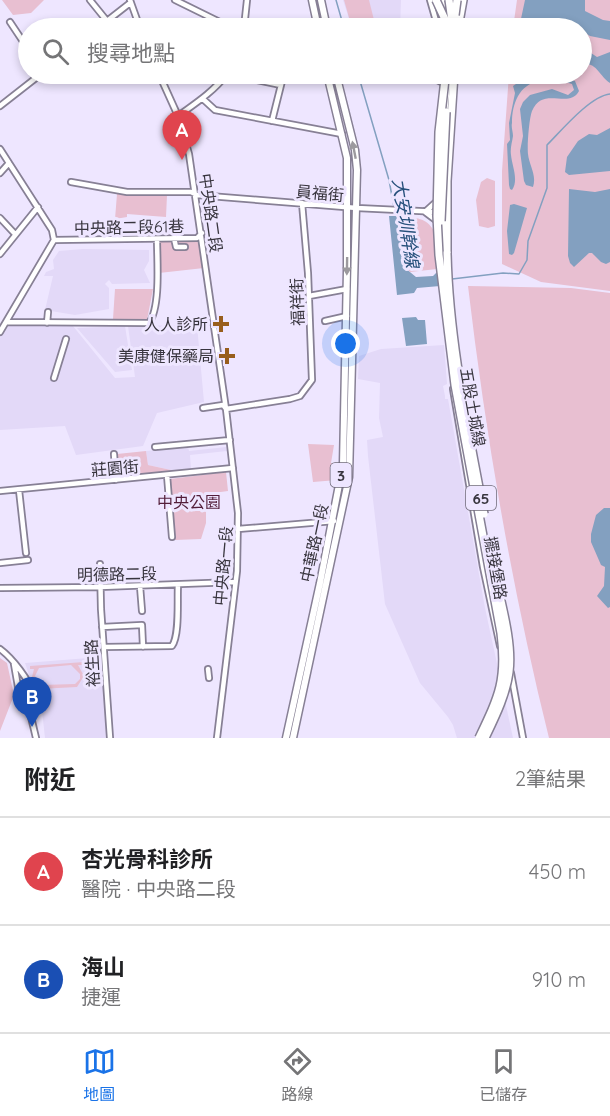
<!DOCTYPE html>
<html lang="zh-TW">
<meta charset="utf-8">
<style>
:root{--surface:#fff;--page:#f6f6f6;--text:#202124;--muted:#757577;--line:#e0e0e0;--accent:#1a73e8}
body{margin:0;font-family:Quicksand,"Noto Sans TC",sans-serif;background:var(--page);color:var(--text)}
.you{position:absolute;left:346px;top:344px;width:21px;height:21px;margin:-15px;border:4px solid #fff;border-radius:50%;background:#1a73e8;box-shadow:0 0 0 9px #1a73e833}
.badge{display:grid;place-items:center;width:39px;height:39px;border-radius:50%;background:var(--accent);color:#fff;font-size:20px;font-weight:700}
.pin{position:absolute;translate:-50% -50px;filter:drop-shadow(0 2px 3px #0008)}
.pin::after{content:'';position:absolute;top:32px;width:21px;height:18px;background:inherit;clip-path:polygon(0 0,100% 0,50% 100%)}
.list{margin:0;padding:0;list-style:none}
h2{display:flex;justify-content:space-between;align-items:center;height:78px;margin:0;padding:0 24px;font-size:26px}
h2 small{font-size:20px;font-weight:400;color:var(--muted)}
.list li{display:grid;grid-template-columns:39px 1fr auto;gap:18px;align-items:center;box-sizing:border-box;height:108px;padding:0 24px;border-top:2px solid var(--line)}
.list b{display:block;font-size:22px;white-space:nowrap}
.list p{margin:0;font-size:20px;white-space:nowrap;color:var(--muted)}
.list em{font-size:20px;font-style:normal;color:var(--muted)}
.icon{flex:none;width:33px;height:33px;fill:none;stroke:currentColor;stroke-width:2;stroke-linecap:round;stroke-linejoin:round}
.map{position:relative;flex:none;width:610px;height:738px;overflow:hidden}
.search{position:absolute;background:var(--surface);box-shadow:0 3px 9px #0003;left:18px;right:18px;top:18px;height:66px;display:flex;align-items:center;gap:15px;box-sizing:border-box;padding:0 21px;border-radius:33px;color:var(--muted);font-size:22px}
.sheet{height:294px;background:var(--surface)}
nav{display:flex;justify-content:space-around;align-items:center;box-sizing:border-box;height:84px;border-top:2px solid var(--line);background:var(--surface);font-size:16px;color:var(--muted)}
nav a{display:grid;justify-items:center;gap:3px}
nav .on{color:var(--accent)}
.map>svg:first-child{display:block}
.built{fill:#e3d9f8}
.green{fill:#e8bfd1;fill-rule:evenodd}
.water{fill:#83a0c0}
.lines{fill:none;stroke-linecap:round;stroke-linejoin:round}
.stream{stroke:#83a0c0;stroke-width:1.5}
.minor-casing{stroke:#878095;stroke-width:8}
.major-casing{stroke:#878095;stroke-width:9}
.highway-casing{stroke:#878095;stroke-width:10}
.minor{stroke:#fff;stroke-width:4.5}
.major{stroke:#fff;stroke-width:6}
.highway{stroke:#fff;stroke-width:7}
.highway-bridge-casing{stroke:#878095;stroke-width:10;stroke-linecap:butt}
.highway-bridge{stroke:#fff;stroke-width:7}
.oneway{fill:#9c9a9e}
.poi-dot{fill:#985e1c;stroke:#eee6ff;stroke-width:2}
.labels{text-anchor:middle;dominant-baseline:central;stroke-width:6;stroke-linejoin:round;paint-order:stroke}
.shield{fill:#eee6ff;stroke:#6f6a78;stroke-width:1.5}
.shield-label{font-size:15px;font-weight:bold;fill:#38353e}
.street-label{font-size:16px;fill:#38353e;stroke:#eee6ff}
.poi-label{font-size:16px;fill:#38353e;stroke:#eee6ff;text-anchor:end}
.park-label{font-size:16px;fill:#531e3a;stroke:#eee6ff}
.water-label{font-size:18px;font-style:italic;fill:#26507b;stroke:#eee6ff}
</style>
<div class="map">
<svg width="610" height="738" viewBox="0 0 610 738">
<rect width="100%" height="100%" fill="#eee6ff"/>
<path class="built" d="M343 0H401L400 28H352Z
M83 249 149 250V261L144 270 150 283 112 284 109 280 105 284 109 288V309L75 315 45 310 53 276H44L46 272 54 269 53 260 59 251Z
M8 324 73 326 115 378 135 377 128 326 197 325 204 402 157 413 143 446 76 455 65 426 0 430V338Z
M125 326 132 370 115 372 77 328Z
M444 345 447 384 443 386 445 396V399H448L485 608 513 738H457L453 725 448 717 420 683 385 604 368 456 367 440 383 437 379 418 380 383 358 379 359 356 381 349Z
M188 447 189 451 226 447 227 451 190 455 191 470 172 472 171 470 148 465 146 451Z
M101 657 106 738H45L40 692 31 681 25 663Z"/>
<path class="green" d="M2 0H44L31 13 13 15Z
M344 0H369L376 28H352Z
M517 0H610V291L541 282 502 264V171L509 74H582V28H513Z
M487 178 495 181V226L488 228 479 226 476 200 481 182Z
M117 194 167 195 166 217 127 214V217L115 219Z
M401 217C416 218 426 217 434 231L437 269 410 272 406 268Z
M195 240 200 244 204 268 159 273 158 244 161 241Z
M468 286 571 288 610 293V738H549C512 589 486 438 468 286Z
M115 289H153L147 320 113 319Z
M308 444 334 445 331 463 339 464 337 480 313 482Z
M146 451 148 465 171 470 172 472 119 477 117 454Z
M226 472 228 491 206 494V523L201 539 175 540 170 479Z
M0 658 7 663 14 695 0 731Z
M84 662V665H78L84 676 77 687 39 689 32 677 34 669H30V666ZM71 665 80 674V679L75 684 41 685 35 676 39 668Z"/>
<path class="water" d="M525 0H585V11L603 20 610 21V40L590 36 582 31V28H519Z
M582 50 588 51 597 57 610 52V83C599 76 597 62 582 64Z
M542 77H559L575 81 579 91C569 110 543 85 532 111 529 119 527 146 528 154 529 165 537 175 533 187L526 185 524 181 520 151 523 136 520 109 523 102 530 95 552 89 568 95 574 90 572 84C561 80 551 79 540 81 519 84 512 104 512 123 511 127 513 132 513 136 512 143 510 148 511 155 512 166 519 180 512 190L510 189 509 185 507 144 510 140 509 123 515 93 513 86C522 79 531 78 542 77Z
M610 128V171L569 175 565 172 567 157 578 141 589 134 597 135Z
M569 189 595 192 610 189V262L606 264 601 262 592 253H589L574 267 570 263 568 256Z
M514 204 527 208 514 253 512 255 509 254 507 231 510 205Z
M389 216H400L405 268 416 277 433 276 438 271 440 286 417 288 414 293 397 295Z
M416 317 418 320H425L427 344 406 346 402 318Z
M604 508H610V607L608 608 597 596 604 586 605 567 601 565 591 542V534L596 515Z"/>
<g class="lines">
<path class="stream" d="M336 0 344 28
M358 74 389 180 394 207
M452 279 503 273 519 274 527 260 528 241 547 188V145C561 131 590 96 610 94"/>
<g class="minor-casing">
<path id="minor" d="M90 0 107 21
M130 0 140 28
M175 0 232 28
M430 0 438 28
M442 0 445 14
M10 22 28 49
M98 28 130 3
M244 28 247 0
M159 74 178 116 189 154 226 409 238 513 237 571 217 738
M227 74 281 85 272 121
M433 74 437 80 445 84
M281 85 284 74
M203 99 215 110 342 134
M0 106 41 74
M445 112 449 74
M178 116C196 103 213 92 227 74
M0 149 52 230 54 240 0 332
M0 173 9 163
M71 182 127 192H191L197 195 357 208 440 212
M436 202 425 212 437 221
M0 218 15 234
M442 220 444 256
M174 238 176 247H185
M54 240 197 238 202 233
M0 254 38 207
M309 296 347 289
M325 321 347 316
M6 322 149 323C161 307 157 259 157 239
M47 323 48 312
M54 378 66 339
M453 389 483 567 500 646
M203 408 223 405 226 409 290 399 300 396 312 380 308 273 302 203
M155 447 230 440
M114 454 116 480
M167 475 172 537
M19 490 26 553
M0 491 233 468
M238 529 334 521
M0 563 28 560
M100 564 101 609 110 738
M140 586 142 611
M0 588 100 587 235 582
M102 627 142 625 143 647
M104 647 172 646C180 635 177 600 178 585
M0 649C12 658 30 680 33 695L30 699 25 701 20 698 14 664
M208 669 209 678
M511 673 523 738
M27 700 36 738"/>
</g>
<g class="major-casing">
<path id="major" d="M312 0 318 28
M321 0 327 28
M286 738 320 583 343 464 347 270V158L327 74
M293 738 349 477 357 170 355 150 336 74"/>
</g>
<g class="highway-casing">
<path id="highway" d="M458 28 463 0
M447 253V181L454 74"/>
</g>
<use href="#minor" class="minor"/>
<use href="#major" class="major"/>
<use href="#highway" class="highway"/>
<g class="highway-bridge-casing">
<path id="highway-bridge" d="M436 0 449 28
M449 0 453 28
M455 15 457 0
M445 79 439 132 437 216 439 255 455 385 501 633C507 680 499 696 479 738
M441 221 446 112
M447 253C449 341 468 428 484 514
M485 738C495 717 506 695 509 672 513 641 500 600 494 570"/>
</g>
<use href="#highway-bridge" class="highway-bridge"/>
</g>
<defs><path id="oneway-solid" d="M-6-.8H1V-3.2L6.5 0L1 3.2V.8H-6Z" transform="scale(1.5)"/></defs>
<g class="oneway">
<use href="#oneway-solid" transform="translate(354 150) rotate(-101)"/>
<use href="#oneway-solid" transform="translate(347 266) rotate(91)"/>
</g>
<g class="poi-dot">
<path d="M218 315h6v6h6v6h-6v6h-6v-6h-6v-6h6z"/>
<path d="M224 347h6v6h6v6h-6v6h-6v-6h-6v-6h6z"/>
</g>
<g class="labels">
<g class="shield">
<rect x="330.5" y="463" width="21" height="24" rx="4.5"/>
<rect x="466" y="486" width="30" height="24" rx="4.5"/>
</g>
<g class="shield-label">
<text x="341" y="475">3</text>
<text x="481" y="498">65</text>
</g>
<g class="street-label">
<text transform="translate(320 193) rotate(5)">員福街</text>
<text transform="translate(211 213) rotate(82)">中央路二段</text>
<text transform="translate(129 227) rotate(-1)">中央路二段61巷</text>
<text transform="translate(297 302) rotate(-92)">福祥街</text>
<text transform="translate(473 407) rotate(80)">五股土城線</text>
<text transform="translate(115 468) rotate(-5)">莊園街</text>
<text transform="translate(314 543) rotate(-78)">中華路一段</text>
<text transform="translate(223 566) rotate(-85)">中央路一段</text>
<text transform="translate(496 568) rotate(80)">擺接堡路</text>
<text transform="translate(117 574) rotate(-1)">明德路二段</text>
<text transform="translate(92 663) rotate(-93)">裕生路</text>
</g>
<g class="poi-label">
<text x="208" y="324">人人診所</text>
<text x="214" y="356">美康健保藥局</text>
</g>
<g class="park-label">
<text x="189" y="502">中央公園</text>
</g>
<g class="water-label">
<text transform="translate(406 223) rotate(81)">大安圳幹線</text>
</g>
</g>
</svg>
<div class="you"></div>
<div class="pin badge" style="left:182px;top:160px;background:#e0444e">A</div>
<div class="pin badge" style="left:32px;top:727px;background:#1a4fb4">B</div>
<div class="search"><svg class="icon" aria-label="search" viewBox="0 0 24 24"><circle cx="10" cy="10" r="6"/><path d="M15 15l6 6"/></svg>搜尋地點</div>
</div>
<section class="sheet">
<h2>附近<small>2筆結果</small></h2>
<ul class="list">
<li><span class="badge" style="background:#e0444e">A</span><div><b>杏光骨科診所</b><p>醫院 · 中央路二段</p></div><em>450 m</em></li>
<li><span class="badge" style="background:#1a4fb4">B</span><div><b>海山</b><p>捷運</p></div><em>910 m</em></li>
</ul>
</section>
<nav>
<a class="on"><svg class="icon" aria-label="map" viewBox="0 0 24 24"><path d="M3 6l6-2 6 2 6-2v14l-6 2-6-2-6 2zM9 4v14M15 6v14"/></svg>地圖</a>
<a><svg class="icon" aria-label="directions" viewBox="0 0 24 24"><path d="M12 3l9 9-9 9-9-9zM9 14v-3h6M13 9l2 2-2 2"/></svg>路線</a>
<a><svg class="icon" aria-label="saved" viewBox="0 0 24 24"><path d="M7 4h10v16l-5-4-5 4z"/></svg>已儲存</a>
</nav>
